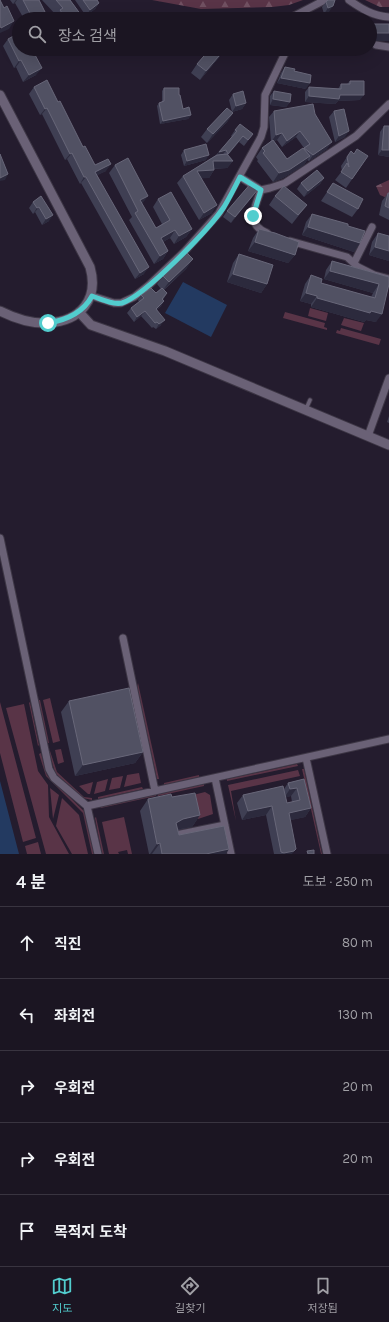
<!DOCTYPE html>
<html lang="ko">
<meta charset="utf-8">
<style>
:root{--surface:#1b1522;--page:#28222f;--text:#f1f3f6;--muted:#a09fa5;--line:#393440;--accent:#52cdce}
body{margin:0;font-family:Karla,"Noto Sans KR",sans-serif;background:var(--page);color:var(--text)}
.stop{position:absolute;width:12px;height:12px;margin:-9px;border:3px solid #52cdce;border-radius:50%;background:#fff}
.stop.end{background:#52cdce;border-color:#fff;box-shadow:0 1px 4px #0008}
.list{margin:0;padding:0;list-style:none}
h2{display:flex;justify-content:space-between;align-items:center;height:52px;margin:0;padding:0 16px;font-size:17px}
h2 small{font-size:13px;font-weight:400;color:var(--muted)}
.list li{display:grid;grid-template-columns:26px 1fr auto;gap:12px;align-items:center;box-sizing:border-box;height:72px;padding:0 16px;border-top:1px solid var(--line)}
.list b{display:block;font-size:15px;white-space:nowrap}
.list em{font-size:13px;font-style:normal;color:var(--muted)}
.icon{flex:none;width:22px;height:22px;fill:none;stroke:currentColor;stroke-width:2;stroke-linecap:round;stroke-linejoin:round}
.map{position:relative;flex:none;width:389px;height:854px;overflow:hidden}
.search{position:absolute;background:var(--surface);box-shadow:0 4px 16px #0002;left:12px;right:12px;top:12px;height:44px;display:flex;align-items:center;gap:10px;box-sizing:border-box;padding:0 14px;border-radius:22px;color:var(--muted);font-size:15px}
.sheet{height:412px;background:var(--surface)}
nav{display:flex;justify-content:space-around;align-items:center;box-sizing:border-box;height:56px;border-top:1px solid var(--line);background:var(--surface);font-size:11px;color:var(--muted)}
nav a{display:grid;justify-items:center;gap:2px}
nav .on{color:var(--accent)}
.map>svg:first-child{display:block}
.grass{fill:#593447}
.forest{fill:url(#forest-firs)}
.water{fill:#233a61}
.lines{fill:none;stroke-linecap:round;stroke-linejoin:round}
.lane-casing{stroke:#3d3645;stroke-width:5.5}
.street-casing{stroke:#3d3645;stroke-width:9}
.secondary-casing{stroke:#3d3645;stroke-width:11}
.lane{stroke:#6a6176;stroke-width:3.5}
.street{stroke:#6a6176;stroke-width:7}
.secondary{stroke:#6a6176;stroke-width:9}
.wall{fill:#3f3f53;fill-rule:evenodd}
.shaded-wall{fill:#2c2a3d}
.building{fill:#515163;stroke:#686779}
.route{stroke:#52cdce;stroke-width:5}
</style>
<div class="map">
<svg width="389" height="854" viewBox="0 0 389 854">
<defs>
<pattern id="forest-firs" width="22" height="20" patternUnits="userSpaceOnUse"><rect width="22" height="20" fill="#593447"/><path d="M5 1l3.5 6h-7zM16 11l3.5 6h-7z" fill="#715162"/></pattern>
</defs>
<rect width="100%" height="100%" fill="#241c2e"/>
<path class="grass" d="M310 308 328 313 326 321 308 316Z
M285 312 325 323 324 327 327 328V330L283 318Z
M344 318 364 323 361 331 341 325Z
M341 328 381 339 379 345 336 333 337 330 340 331Z
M138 683 159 779H157L137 688Z
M50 698 60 741 53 743 43 700Z
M38 700H40L49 743H47Z
M0 702 36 838 23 842 0 753Z
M30 702 39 745 38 746 29 703Z
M24 704 38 771 48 785 49 817 69 854H46L6 708Z
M61 749 64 762 58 764 55 750Z
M49 751H50L57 772 84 797 92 798V800L83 798 55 773Z
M41 753 47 775 85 812 94 854H92L83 813 46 776 39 754Z
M297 764 298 766 227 781V779Z
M302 769H304L322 854H321Z
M298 770 300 776 231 791 236 821 228 785Z
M139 773 141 783 124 787 127 775Z
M199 775V777L164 785V783Z
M123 776 120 788 109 790 112 778Z
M108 779 105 791 94 794 97 782Z
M93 782 90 794H88L79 786Z
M204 784V786L158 796 157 794Z
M142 787 143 789 98 799V797Z
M50 788 59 795 53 819Z
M205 792 210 795 213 814 198 819 193 795Z
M156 794V796L101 808 100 806Z
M62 798 79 815 88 854H72L56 826Z
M96 817 104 854H102L95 818Z
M124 817 132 854H128L127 850 118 852 119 854H109L102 822Z
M38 842 41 854H27L25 846Z"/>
<path class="forest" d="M152 0H303L289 5 272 7 201 9Z
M365 0H389V7H380Z
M389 180V199L380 195 376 186Z"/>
<path class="water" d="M183 282 227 305 211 337 165 313Z
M0 781 19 854H0Z"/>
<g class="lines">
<g class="lane-casing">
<path id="lane" d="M269 19 294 16
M306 409 310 400"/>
</g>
<g class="street-casing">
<path id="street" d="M349 0C362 9 373 16 389 17
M294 19V16L325 0
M376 45 389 47
M240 177 261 190 270 188 285 183 356 136 389 104
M261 190C255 207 245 224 267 233
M290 241 347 257 358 267 374 275 389 279
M354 263 372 227
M92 296 114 303H121L134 297 149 285 184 252 219 213 261 137 264 127 265 95 287 49
M368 436 389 378
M0 538 49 769 54 778 87 806 98 854
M123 638 155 791
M306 758 327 854
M215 778 231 854
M87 806 389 739
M176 835 225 825"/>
</g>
<g class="secondary-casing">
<path id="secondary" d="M0 95 90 267C99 299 81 321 48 323 32 324 14 318 0 311
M79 312 91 325 165 351 389 445"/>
</g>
<use href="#lane" class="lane"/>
<use href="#street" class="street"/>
<use href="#secondary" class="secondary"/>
</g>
<path class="wall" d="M10 0H39L48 18 52 19H24L15 3 13 4Z
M42 0H70L84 19H55L54 18 56 15Z
M75 0H97L99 3 95 9 86 16Z
M328 0 329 12 324 14 322 7 326 2Z
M8 39 36 75 23 82 16 67 14 68 3 46Z
M210 49H226L221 55 200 80 191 73 197 64Z
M226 49H247L227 54Z
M285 67 294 71 306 89 277 83 281 73Z
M350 81 360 100 338 101 335 104 305 102V92L309 87 338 89 341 84H347Z
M34 87 58 102 83 147 95 165 106 171 97 175 144 274 135 279 81 183 80 184 67 159 65 160 42 114 40 115 29 94Z
M164 88 179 95 183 109 191 115 188 119 160 124 157 106 159 103 162 102V91Z
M274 91 290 102 286 107 270 105V96Z
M233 94 246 103 242 109 232 112 229 100Z
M274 111 315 114 327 149 309 161 307 160 304 165 283 178 273 182 257 161 258 160 256 157 262 148 271 141 269 117ZM296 137 304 148 287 159 274 141 277 140 282 147Z
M334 111 345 137 335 142 329 117Z
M233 113 227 122 207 143 201 137 207 129Z
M384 126H389V157L378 155 380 132Z
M235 130 253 134 244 146 239 142 228 155 233 161 227 168 214 169V170L209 178H201L212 213 199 220 177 183 183 176 216 155 232 137 231 136Z
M184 150 206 160 184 166 181 155Z
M354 154 368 156 346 188 335 180 342 171 341 166 347 157Z
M115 165 142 204 156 228 162 224 153 207 158 199 192 229 186 237 174 244 170 238 163 242 168 251 163 259 154 264 129 220 132 217 109 173Z
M324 178 320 184 304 197 297 189 301 183Z
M333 183 358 209 352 217 321 201Z
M259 188 231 223 223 217 227 211Z
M388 193H389V220L379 215 382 201Z
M41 196 49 221 42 225 35 212 33 214 29 208 33 202Z
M275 196 307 205 292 224 269 205Z
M312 214 348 226 360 243 354 252 302 235 306 222Z
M259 229 295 255 288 263 248 251 253 238Z
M378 233 389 236V261L369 255 372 242Z
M239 254 267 284 261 293 227 282 233 263Z
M332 261 389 277 376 322 366 320 364 322 311 307V304L300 301 305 284 311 275 321 283 371 297 373 293 324 279 326 270Z
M187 268 164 290 167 293 163 300 164 301 161 306 157 310 161 325 156 329 153 327 152 328 141 316 134 322 127 313 131 308 139 302 138 300 141 295 156 293 161 289 157 284 163 276Z
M389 416V423L387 422Z
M69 701 143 752 135 763 75 776 61 712Z
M304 779 311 808 305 817 290 820 292 854H274L266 815 242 820 237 803 243 795 284 789 288 783ZM291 796 292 802 287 803 285 797Z
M172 797 200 815 192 827 178 830 179 835 226 854H149L140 811 148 799Z"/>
<path class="shaded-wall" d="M16 0H17L15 3 13 4Z
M99 3 95 9 86 16 90 10Z
M333 6 329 12 324 14 328 8Z
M14 21 9 29 0 33V29L1 28Z
M370 33H389V41H370Z
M225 49 221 55 200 80 206 71Z
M231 49H247L227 54Z
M21 60 16 67 14 68 19 61Z
M42 68 36 75 23 82 29 75Z
M281 78 310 83 306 89 277 83Z
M340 95H364L360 100 338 101 335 104 305 102 309 96Z
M273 99 290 102 286 107 270 105Z
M246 103 242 109 232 112 236 106Z
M47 108 42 114 40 115 45 109Z
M233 113 227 122 207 143 213 134Z
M191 115 188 119 160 124 163 121Z
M300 131 296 137 282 147 287 141Z
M349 131 345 137 335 142 339 136Z
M282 133 277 140 271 142 276 135Z
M243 136 239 142 224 160 228 154Z
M332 142 327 149 309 161 313 155Z
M226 150 222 156 214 158 219 152Z
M382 150H389V157L378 155Z
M72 153 67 159 65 160 70 154Z
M209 155 206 160 184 166 187 161Z
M310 156 304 165 283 178 273 182 279 173Z
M213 161H233L227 168 208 169Z
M111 164 106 171 90 179 95 172Z
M214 170 209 178 192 179 197 171Z
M8 174 5 180 0 181V178Z
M84 177H86L81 183 80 184Z
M324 178 320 184 304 197 308 191Z
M259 188 255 194 231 223 235 217Z
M148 196 142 204 137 207 140 200Z
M217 205 212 213 199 220 204 213Z
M39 207 35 212 33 214 37 208Z
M53 215 49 221 42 225 46 219Z
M308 227 360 243 354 252 302 235Z
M192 229 186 237 174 244 179 236Z
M175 230 170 238 155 246 161 238Z
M255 242 295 255 288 263 248 251Z
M375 247 389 251V261L369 255Z
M168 251 163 259 154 264 160 256Z
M193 259 187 268 163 290 169 282Z
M149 267 144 274 135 279 140 273Z
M330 271 379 284 373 293 324 279Z
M233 274 267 284 261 293 227 282Z
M306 293 317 296 311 304 300 301Z
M317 298 371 311 382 314 376 322 366 320 364 322 311 307Z
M164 301 161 306 153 314 156 309Z
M145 311 141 316 134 322 137 317Z
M165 320 161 325 156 329 159 324Z
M143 752 135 763 75 776 83 765Z
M297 788 291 796 284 798 290 789Z
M272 806 266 815 242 820 248 811Z
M311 808 305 817 283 822 289 813Z
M200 815 192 827 175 830 176 823 183 819Z
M160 843 152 854H150L157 844Z
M229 849 226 854H206Z
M296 849 292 854H283L284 853Z"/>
<path class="building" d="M0 0 4 8 7 6 14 21 1 28 0 26Z
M23 0H39L48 18 51 16 52 19H33Z
M56 0H70L84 19H66L60 10 63 8Z
M83 0H97L99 3 90 10Z
M328 0H335L333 6 328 8 326 2Z
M370 24H389V33H370Z
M19 33V49H29L32 54 34 53 42 68 29 75 21 60 19 61 8 39Z
M210 49H225L206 71 197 64Z
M285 67 295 69 294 71 311 75 310 83 281 78Z
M47 80 58 102 60 101 83 147 85 146 95 165 108 159 111 164 95 172 149 267 140 273 86 177H84L72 153 70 154 47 108 45 109 34 87Z
M350 81H364V95H340L339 99 309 96V87L341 89V84H350Z
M164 88H179V95H180L183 109 189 107 191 115 163 121 159 103 164 101Z
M243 91 246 103 236 106 233 94Z
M274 91 291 94 290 102 273 99Z
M313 104 315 114 332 142 313 155 304 148 310 144 300 131 287 141 282 133 276 135 274 111Z
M227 108 233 113 213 134 207 129Z
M344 109 349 131 339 136 334 111Z
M240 124 253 134 248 140 243 136 228 154 226 150 219 152 237 131 235 130Z
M384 126H389V150H382Z
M273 140 287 159 303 148 310 156 289 170 279 173 263 153 265 151 262 148Z
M206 144 209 155 187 161 184 150Z
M357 149 368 156 352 179 341 172 347 163 349 167 347 157 351 151 354 154Z
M0 154 8 174 0 178Z
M227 154 233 161H213L214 170 197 171 217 205 204 213 183 176 217 155Z
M128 158 148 196 140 200 156 228 170 220 158 199 171 192 192 229 179 236 175 230 161 238 168 251 160 256 135 213 138 211 115 165Z
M317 170 324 178 308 191 301 183Z
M252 182 259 188 235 217 227 211Z
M333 183 363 199 358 209 327 192Z
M284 186 307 205 298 215 275 196Z
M388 193H389V208L385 206Z
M41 196 53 215 46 219 39 207 37 208 33 202Z
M312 214 348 224V226L365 231 360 243 308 227Z
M259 229 275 233 299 242 295 255 255 242Z
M378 233 389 236V251L375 247Z
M187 253 193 259 169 282 163 276Z
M239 254 273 265 267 284 233 274Z
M332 261 389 277V284L382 314 371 311 370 313 317 298V296L306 293 311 275 322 279 321 283 375 298 379 284 330 271Z
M151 288 156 293 162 288 167 293 162 299 164 301 156 309 165 320 159 324 157 322 155 323 145 311 137 317 131 308 144 298 141 295Z
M129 688 143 752 83 765 69 701Z
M304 779 311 808 289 813 296 849 294 851 284 853 281 852 272 806 248 811 243 795 283 786 287 803 300 800 297 788 290 789 288 783Z
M195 793 200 815 183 819 176 823 179 835 224 826 229 849 206 854H162L160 843 157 844 148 799 171 794 172 797Z
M314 850V854H308L307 851Z"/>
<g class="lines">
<path class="route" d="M48 323C67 320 83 313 92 296 101 299 113 305 122 303 145 296 210 228 224 207 230 197 235 187 240 177L261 190 253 216"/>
</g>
</svg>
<div class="stop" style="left:48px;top:323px"></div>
<div class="stop end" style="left:253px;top:216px"></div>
<div class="search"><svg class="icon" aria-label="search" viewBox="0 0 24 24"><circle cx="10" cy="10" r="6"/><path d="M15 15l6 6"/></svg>장소 검색</div>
</div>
<section class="sheet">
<h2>4 분<small>도보 · 250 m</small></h2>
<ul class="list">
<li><svg class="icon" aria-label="ahead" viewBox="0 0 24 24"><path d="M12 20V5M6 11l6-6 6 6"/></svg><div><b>직진</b></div><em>80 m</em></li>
<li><svg class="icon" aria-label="left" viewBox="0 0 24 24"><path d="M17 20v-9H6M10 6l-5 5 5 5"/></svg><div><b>좌회전</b></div><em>130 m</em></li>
<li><svg class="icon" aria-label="right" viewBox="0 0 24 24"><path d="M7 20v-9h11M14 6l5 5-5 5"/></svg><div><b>우회전</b></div><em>20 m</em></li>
<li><svg class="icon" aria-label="right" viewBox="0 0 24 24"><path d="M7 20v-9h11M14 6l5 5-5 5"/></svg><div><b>우회전</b></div><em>20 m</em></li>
<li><svg class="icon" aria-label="arrive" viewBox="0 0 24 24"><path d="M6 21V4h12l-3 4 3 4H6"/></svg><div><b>목적지 도착</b></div></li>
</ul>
</section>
<nav>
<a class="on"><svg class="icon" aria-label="map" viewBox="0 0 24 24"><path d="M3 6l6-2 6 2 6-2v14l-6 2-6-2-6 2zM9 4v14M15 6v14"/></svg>지도</a>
<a><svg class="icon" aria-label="directions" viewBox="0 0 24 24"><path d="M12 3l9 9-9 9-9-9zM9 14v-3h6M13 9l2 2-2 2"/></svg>길찾기</a>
<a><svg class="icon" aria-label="saved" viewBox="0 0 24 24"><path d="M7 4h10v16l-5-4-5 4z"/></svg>저장됨</a>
</nav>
